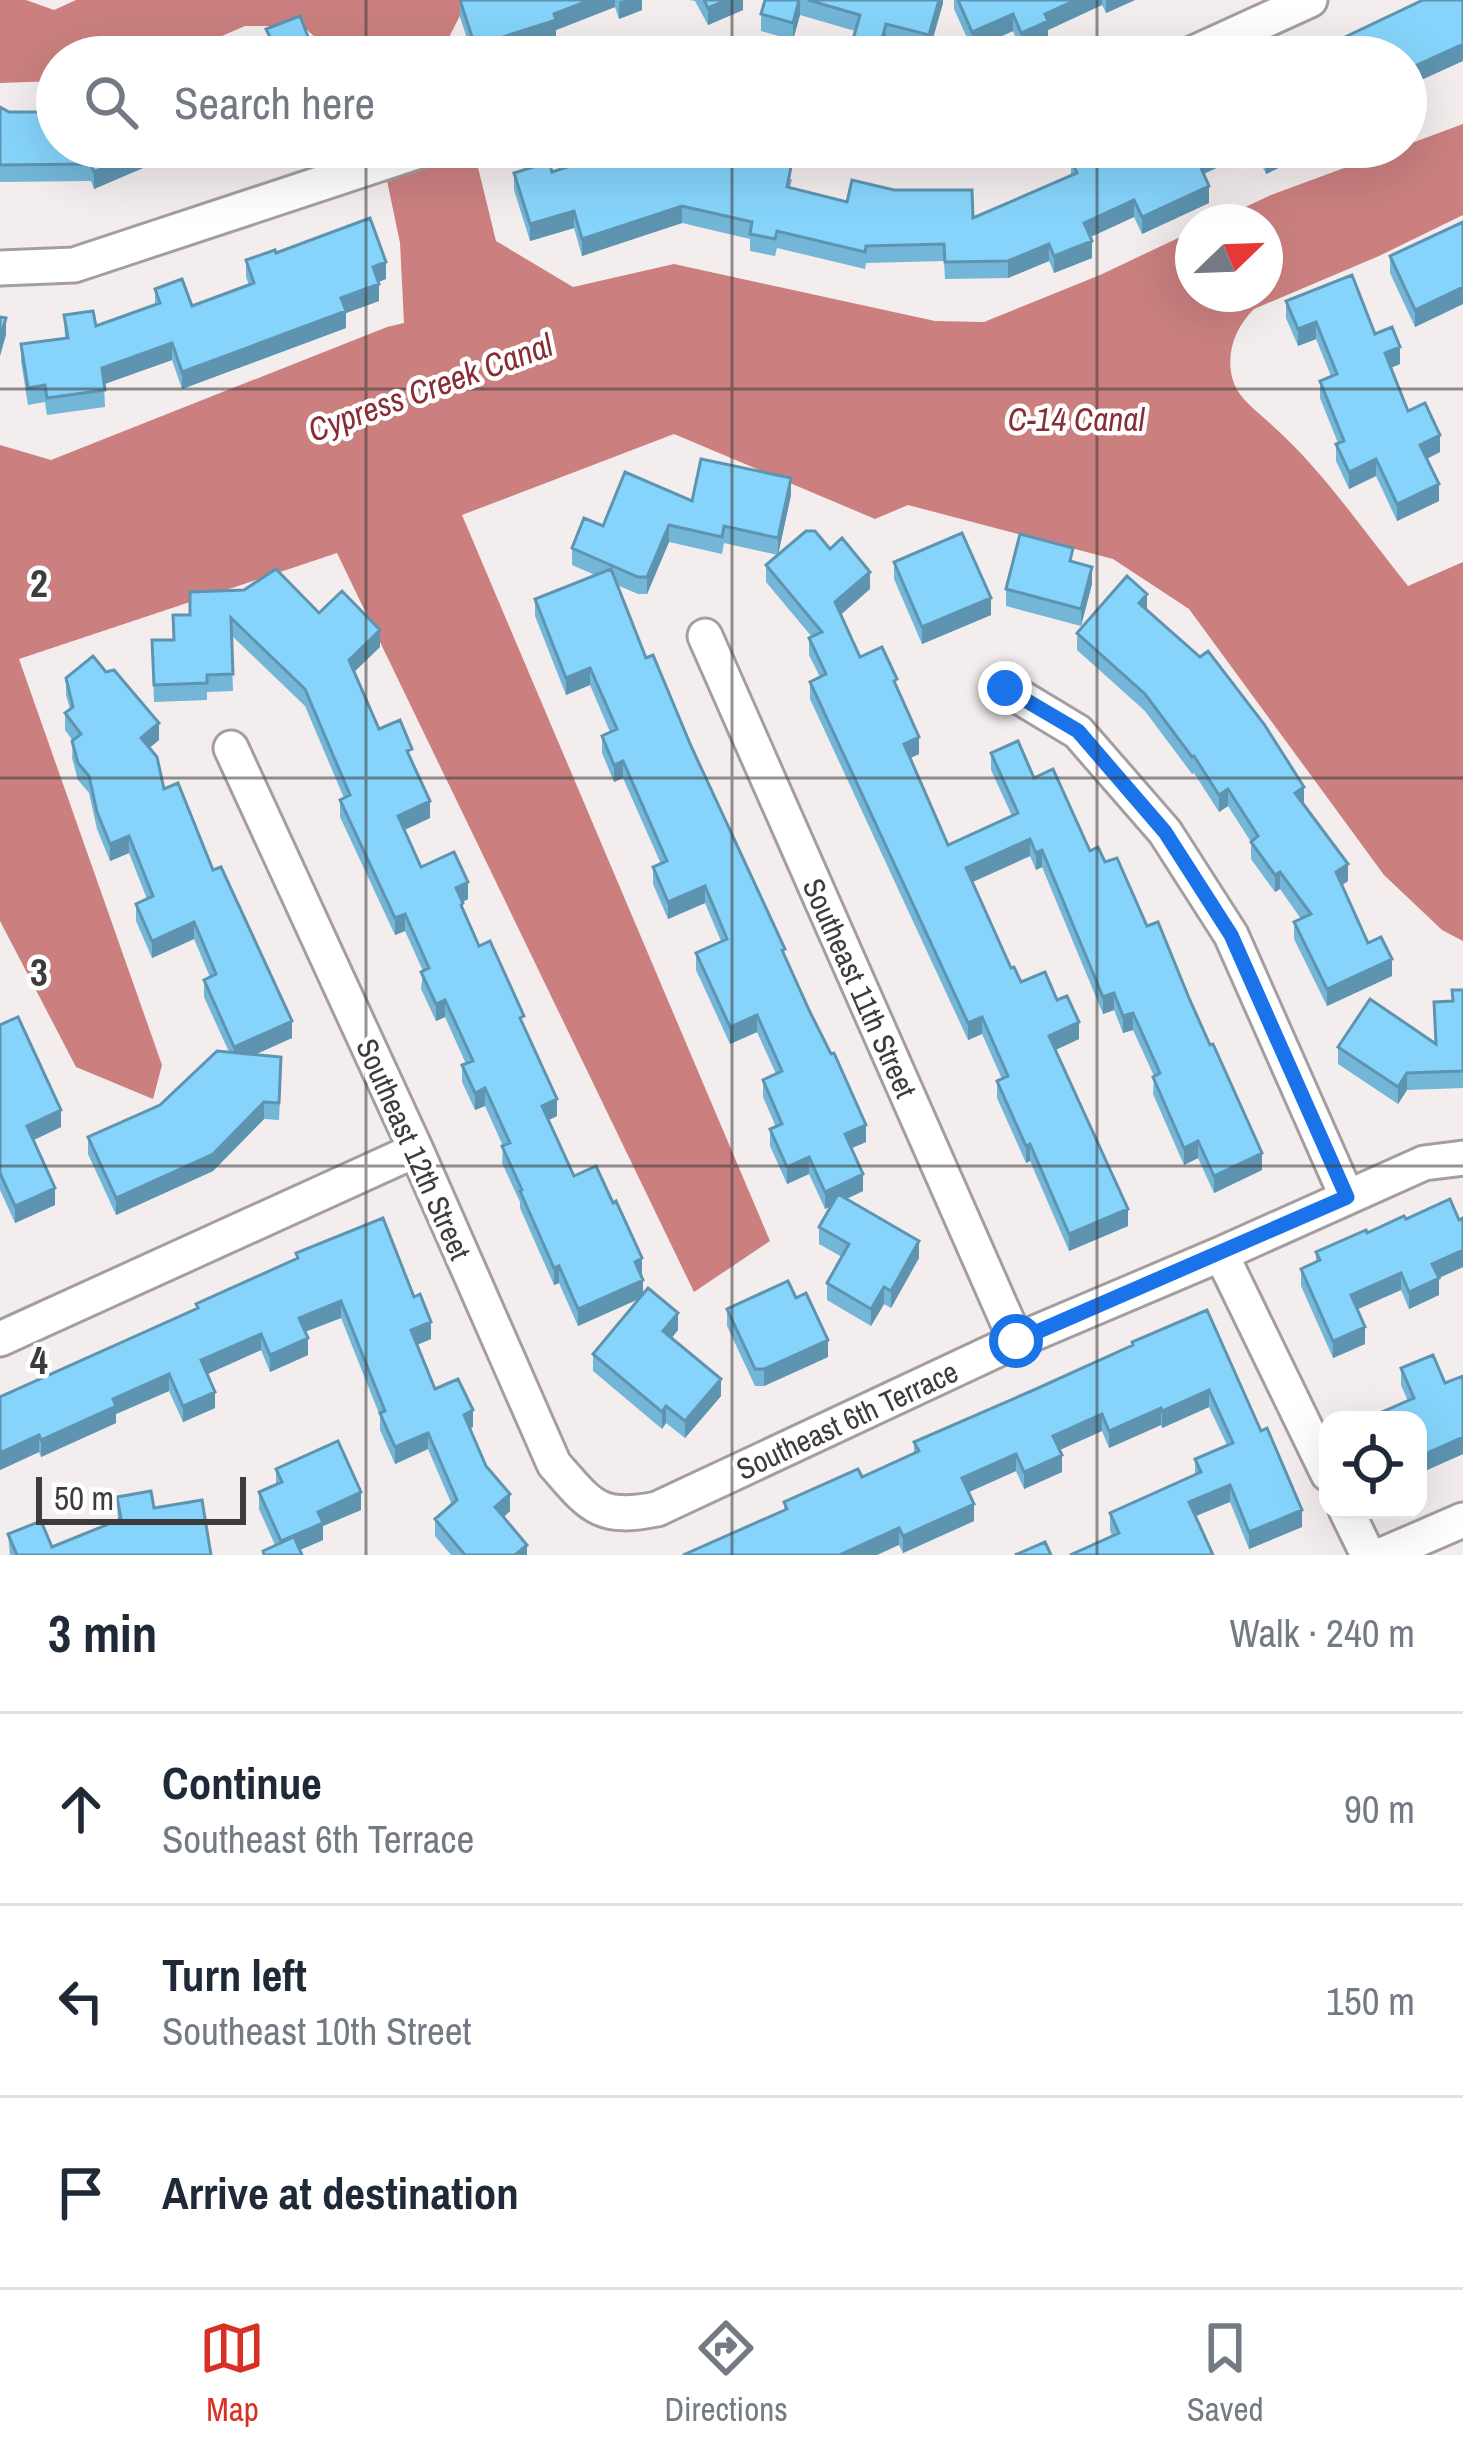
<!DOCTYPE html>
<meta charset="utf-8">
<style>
:root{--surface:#fff;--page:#f2f2f3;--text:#1f2937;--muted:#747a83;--line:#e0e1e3;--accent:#d93025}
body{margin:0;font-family:"Archivo Narrow",sans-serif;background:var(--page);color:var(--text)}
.controls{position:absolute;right:36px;bottom:36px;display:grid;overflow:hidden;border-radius:24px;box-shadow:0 12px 48px #0002}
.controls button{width:108px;height:108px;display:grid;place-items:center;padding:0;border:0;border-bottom:3px solid var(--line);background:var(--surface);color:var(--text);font:60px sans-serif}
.compass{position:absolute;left:1175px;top:204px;width:108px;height:108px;border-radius:50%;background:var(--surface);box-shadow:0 12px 48px #0002;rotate:67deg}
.scale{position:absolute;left:36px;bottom:30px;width:210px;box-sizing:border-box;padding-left:12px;border:6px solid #3e3b3b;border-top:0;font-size:33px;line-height:42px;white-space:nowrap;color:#3e3b3b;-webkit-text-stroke:9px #fff;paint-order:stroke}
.stop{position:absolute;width:36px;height:36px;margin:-27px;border:9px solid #1a73e8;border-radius:50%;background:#fff}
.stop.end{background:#1a73e8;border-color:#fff;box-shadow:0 3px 12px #0008}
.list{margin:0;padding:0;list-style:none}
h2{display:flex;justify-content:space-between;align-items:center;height:156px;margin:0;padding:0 48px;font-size:51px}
h2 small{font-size:39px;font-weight:400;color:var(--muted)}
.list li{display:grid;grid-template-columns:78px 1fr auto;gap:36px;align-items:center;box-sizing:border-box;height:192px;padding:0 48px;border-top:3px solid var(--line)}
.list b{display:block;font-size:45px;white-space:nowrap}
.list p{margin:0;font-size:39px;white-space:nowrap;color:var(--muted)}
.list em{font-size:39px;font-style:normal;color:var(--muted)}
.icon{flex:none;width:66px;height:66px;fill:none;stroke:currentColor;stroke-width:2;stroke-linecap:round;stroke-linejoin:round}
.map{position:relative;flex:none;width:1463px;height:1555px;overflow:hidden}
.search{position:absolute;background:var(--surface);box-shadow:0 12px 48px #0002;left:36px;right:36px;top:36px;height:132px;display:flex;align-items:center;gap:30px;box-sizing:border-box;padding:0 42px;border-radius:66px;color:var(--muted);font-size:45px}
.sheet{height:732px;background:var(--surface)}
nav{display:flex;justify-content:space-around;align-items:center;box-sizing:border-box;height:168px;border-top:3px solid var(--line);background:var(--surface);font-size:33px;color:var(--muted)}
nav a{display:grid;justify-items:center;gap:6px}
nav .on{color:var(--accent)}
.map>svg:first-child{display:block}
.water{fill:#cb807f}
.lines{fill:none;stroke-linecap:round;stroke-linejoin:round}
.minor-casing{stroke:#a49f9e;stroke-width:39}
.minor{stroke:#fff;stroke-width:33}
.wall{fill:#73b6d8}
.shaded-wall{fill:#5e94b0}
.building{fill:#86d4fb;stroke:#5e94b0;stroke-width:3}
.route{stroke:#1a73e8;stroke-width:15}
.grid{fill:none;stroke:#3e3b3b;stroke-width:3;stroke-opacity:0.55}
.labels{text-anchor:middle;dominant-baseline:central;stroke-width:9;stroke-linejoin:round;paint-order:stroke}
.street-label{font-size:30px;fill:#3e3b3b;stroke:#fff}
.water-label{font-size:33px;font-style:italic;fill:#882d33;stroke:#fff}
.grid-label{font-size:39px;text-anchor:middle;font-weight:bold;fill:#3e3b3b;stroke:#fff;stroke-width:9;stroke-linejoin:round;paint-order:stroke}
</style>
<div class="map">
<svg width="1463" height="1555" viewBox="0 0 1463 1555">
<rect width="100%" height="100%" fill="#f3eded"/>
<path class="water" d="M0 0H26L54 10 76 0H468L446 43 450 57H336L303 26H245L192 49 160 57H57V81L0 83Z
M1463 124V215L1379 256 1254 309C1236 327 1226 351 1232 377 1237 399 1259 412 1274 427 1325 473 1365 533 1408 586L1463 562V941L1442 930 1384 875 1189 609 1113 559 908 505 875 519 674 434 462 515 770 1241 694 1292 337 553 19 659 162 1065 153 1099 76 1067 0 921V445L51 460 387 327 404 323 400 243 380 147H473L496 241 573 287 674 264 935 321 984 322 1100 275 1193 231V294H1265V222H1213L1271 195Z"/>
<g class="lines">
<g class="minor-casing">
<path id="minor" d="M1185 57 1310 0
M0 268 74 265 431 147
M705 636 1016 1341
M1005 688 1078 732 1165 832 1231 935 1347 1197
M231 748 416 1150 554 1464C590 1505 598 1521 657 1509L1016 1341 1221 1254 1424 1163 1463 1158
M1221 1254 1328 1474
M0 1339 416 1150
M1346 1510 1368 1555
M1382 1555 1463 1520"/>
</g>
<use href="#minor" class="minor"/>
</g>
<path class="wall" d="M460 0H642V10L619 19 615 7 556 30V38L495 57H473L460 17Z
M689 0H743V10L708 25 695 1Z
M765 0H943V3L929 52 886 41 882 57H856L853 56 855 31 800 15 793 40 761 31V14Z
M954 0H1135L1106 13 1102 5 1048 30V38L1021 50 1013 31 972 49 954 9Z
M0 107 9 112 165 147 164 159 94 189 91 181 0 182Z
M1097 147H1304L1300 149V158L1266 174 1255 151 1204 174 1209 203 1142 234 1134 217 1090 237 1092 258 1054 273 1049 261 1008 278 945 279 944 261 866 263 865 269 777 248 775 256 750 251V239L682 223 582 256 574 228 530 241 514 190V173L552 172 792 179 790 188 847 202 973 218 1071 176V160Z
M1463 222V304L1415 327 1390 273V256Z
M276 253 386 279 378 282 379 301 346 313V328L182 389 172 360 104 384 105 407 47 415 45 402 28 405 21 361V344L65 338 64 315 96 326 155 305V289L192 306 249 285 246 277V260Z
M1286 301 1375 334 1400 364 1391 368 1408 411 1440 452 1427 459 1439 501 1397 521 1376 476 1349 489 1336 461V444L1338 443 1320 398V381L1331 376 1316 339 1298 346 1286 318Z
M791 495 778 555 724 543 722 554 669 542 647 594H638L617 585 646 658 691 746 866 1142 851 1148 863 1191 846 1199 919 1258 891 1308 884 1304 871 1326 827 1300V1283L842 1257 819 1244V1227L831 1206 825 1209 809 1174 787 1184 770 1146V1129L776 1127 763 1097V1080L776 1074 757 1032 730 1044 696 970V953L721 941 705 903 668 919 653 884V867L661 864 623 778 614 782 602 753V736L610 732 590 685 566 695 535 616V599L595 575 572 565V548L603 526 692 501Z
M830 549 870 589 841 615 860 657 897 687 919 754 910 758 948 845 1012 816 991 770V753L1034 778 1090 851 1105 862 1147 926 1189 998 1262 1170 1214 1193 1198 1158 1184 1165 1153 1094 1154 1076 1133 1030 1123 1033 1114 1010 1103 1014 1042 867 1036 870 1030 856 972 882 1011 968 1021 982 1057 1000 1079 1039 1055 1050 1128 1226 1069 1251 1030 1161 1026 1163 997 1098V1081L1002 1079 982 1034 968 1040 810 699V682L820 677 809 655V638L812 637 766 582V565Z
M1073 561 1092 584 1081 626 1006 606V589Z
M894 562 991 615 922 644 894 579Z
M1147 610 1304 804 1348 881 1342 885 1368 943 1392 976 1327 1006 1294 939V922L1301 919 1280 889 1275 892 1251 859V842L1228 806 1219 812 1194 773 1192 774 1145 711 1077 650V633Z
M319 613 380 647 354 672 379 729 412 762 430 818 404 830 421 867 468 899 463 902V910L479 946 524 1028 557 1116 549 1120 574 1176 642 1275 643 1294 678 1330 672 1338 721 1396 685 1438 666 1423 662 1429 593 1371V1354L639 1299 578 1326 559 1283 554 1285 520 1208V1202L502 1163 503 1146 485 1106 475 1110 462 1082V1065L466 1064 445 1017 436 1021 421 989 423 971 405 931 395 935 340 817V800L344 798 305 706 231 635 233 691 207 692V700L154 702 152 640H174L190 615Z
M66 678 159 740 149 748 164 789 213 870 292 1038 254 1055 281 1074 279 1120 264 1119 213 1171 116 1215 88 1154V1137L160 1105 229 1052 204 997V980L210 977 194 939 152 958 136 921V904L147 899 129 853 110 861 97 829 89 793 78 780 72 758 73 741 65 730V713L70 709 66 695Z
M1463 990V1088L1407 1090 1398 1104 1338 1064V1047L1435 1043 1452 1002Z
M0 1025 61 1127 34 1140 55 1205 15 1223 0 1190Z
M1463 1218V1267L1439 1278V1295L1409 1309 1401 1290 1358 1309 1365 1344 1333 1358 1301 1286V1269L1316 1262V1252L1406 1219 1459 1220Z
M296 1253 431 1339 417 1345 435 1389 473 1427 470 1428 486 1466 510 1511 504 1517 527 1555H451L435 1536V1519L452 1505 428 1449 395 1464 380 1430V1416L341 1318 305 1332 308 1355 270 1372 261 1350 207 1374 215 1408 183 1422 169 1391 116 1414V1423L41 1457 39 1452 0 1470 196 1309V1304L296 1259Z
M727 1309 828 1357 764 1386H755L727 1326Z
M1207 1310 1302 1527 1249 1549 1230 1502 1112 1536 1110 1530V1513L1195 1475V1459L1227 1445 1209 1407 1162 1428 1161 1425 1109 1448 1102 1431 1059 1450 1062 1472 1024 1489 1016 1471 969 1492 974 1521 903 1553 899 1545 784 1510V1502L862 1477 914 1453V1442L1036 1389 1132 1346V1342Z
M1401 1368 1445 1383 1463 1376V1454L1418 1474V1420H1375V1415L1408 1401 1401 1385Z
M276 1469 361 1510 323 1526V1540L300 1550 302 1555H263V1551L275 1545 259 1509V1492L276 1485Z
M117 1497 154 1508 211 1555H10L8 1534 52 1547 118 1520Z"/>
<path class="shaded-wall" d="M590 0H615V7L556 30V38L495 57H475V46Z
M624 0H642V10L619 19V2Z
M727 0H743V10L708 25V8Z
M800 0V15L793 40V23Z
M939 0H943V3L929 52V35Z
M1076 0H1102V5L1048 30V38L1021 50V33L1045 14Z
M1106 0H1135L1106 13Z
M1013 14V31L972 49V32Z
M886 24V41L882 57H880V46Z
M1463 44V61L1406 87V70Z
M153 147H164V159L94 189V172Z
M1225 147H1255V151L1197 176V159Z
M1287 147H1304L1300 149V158L1266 174V157Z
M1209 186V203L1142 234V217Z
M1134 200V217L1084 240V223Z
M682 206V223L582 256V239Z
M574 211V228L530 241V224Z
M1092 241V258L1054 273V256Z
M1049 244V261L1008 278V261Z
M386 262V279L373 284V267Z
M379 284V301L346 313V328L182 389V372L341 298Z
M1463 287V304L1415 327V310Z
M6 318V335L0 356V339Z
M1316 322V339L1298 346V329Z
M172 343V360L102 385V368Z
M1400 347V364L1385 370V353Z
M1440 435V452L1420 462V445Z
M1376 459V476L1349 489V472Z
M791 478V495L778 555V538Z
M1439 484V501L1397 521V504Z
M669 525V542L647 594V577Z
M1092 567V584L1081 626V609Z
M870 572V589L835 619V602Z
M1147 594V611L1139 603Z
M991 598V615L922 644V627Z
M380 630V647L349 677V660Z
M590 668V685L566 695V678Z
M159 723V740L141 755V738Z
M919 737V754L904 761V744Z
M623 761V778L614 782V765Z
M1304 787V804L1295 793Z
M1228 789V806L1219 812V795Z
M430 801V818L398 833V816Z
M129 836V853L110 861V844Z
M1030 839V856L966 885V868Z
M1042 850V867L1036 870V853Z
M1348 864V881L1336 889V872Z
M1280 872V889L1275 892V875Z
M468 882V899L456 905V888Z
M705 886V903L668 919V902Z
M405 914V931L395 935V918Z
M194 922V939L152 958V941Z
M1392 959V976L1327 1006V989Z
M1114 993V1010L1103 1014V997Z
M445 1000V1017L436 1021V1004Z
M1133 1013V1030L1123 1033V1016Z
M757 1015V1032L730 1044V1027Z
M982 1017V1034L968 1040V1023Z
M292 1021V1038L234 1064V1047Z
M1079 1022V1039L1049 1053V1036Z
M1407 1073V1090L1398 1104V1087Z
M485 1088V1106L475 1110V1093Z
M557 1099V1116L542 1123V1106Z
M264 1102V1119L213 1171 116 1215V1198Z
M61 1110V1127L27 1143V1126Z
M866 1125V1142L845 1151V1134Z
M1198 1141V1158L1184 1165V1148Z
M1030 1144V1161L1026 1163V1146Z
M1262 1153V1170L1214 1193V1176Z
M809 1157V1174L787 1184V1167Z
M863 1174V1191L825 1209V1192Z
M55 1188V1205L15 1223V1206Z
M1128 1209V1226L1069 1251V1234Z
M919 1241V1258L891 1308V1291Z
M1463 1250V1267L1432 1281V1264Z
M642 1258V1275L635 1279V1262Z
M559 1266V1283L554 1285V1268Z
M1401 1273V1290L1351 1312V1295Z
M1439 1278V1295L1409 1309V1292Z
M643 1280V1297L578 1326V1309Z
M884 1287V1304L871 1326V1309Z
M341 1301V1318L299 1334V1318Z
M678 1313V1330L663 1348V1331Z
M431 1322V1339L411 1347V1330Z
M1365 1327V1344L1333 1358V1341Z
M261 1334V1350L201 1377V1360Z
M308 1338V1355L270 1372V1355Z
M828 1340V1357L764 1386V1369Z
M169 1374V1391L116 1414V1423L41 1457V1440L113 1399Z
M721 1379V1396L685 1438V1421Z
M1209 1390V1407L1162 1428V1411Z
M215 1392V1408L183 1422V1406Z
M666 1406V1423L662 1429V1412Z
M1161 1408V1425L1109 1448V1431Z
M473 1410V1427L464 1431V1415Z
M1102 1414V1431L1053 1453V1436Z
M428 1433V1449L395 1464V1447Z
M39 1435V1452L0 1470V1453Z
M1463 1437V1454L1418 1474V1457Z
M1016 1454V1471L962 1495V1478Z
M1062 1455V1472L1024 1489V1472Z
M1230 1485V1502L1189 1519V1502Z
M361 1492V1510L323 1526V1540L288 1555 281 1541 318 1512Z
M510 1494V1511L495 1524V1507Z
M974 1504V1521L903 1553V1536Z
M1302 1510V1527L1249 1549V1532Z
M899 1528V1545L877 1555H839Z
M527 1545V1555H515Z"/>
<path class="building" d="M460 0H590L554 14 556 20 475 46Z
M704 0H727L708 8Z
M765 0H799L793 23 761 14Z
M808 0H939L929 35 886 24 880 46 853 39 860 15Z
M958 0H1076L1045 14 1048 21 1021 33 1013 14 972 32Z
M1423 0H1463V44L1406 70V57H1303Z
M300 16 316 57 182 56 220 42 225 55 270 37 266 29Z
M0 107 9 112H57V147H153L94 172 91 164 0 165Z
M627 147H728L792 162 787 187 847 202 852 180 894 190H972L973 218 1077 173 1071 160 1097 147H1225L1197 159 1209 186 1142 217 1134 200 1084 223 1092 241 1054 256 1049 244 1008 261 945 262 944 244 866 246 865 252 777 231 775 239 750 234 752 222 682 206 582 239 574 211 530 224 514 173 549 162 552 172Z
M1261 147H1287L1266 157Z
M370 218 386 262 373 267 379 284 341 298 346 311 182 372 172 343 102 368 105 390 47 398 45 385 28 388 21 344 68 338 64 315 93 311 96 326 160 303 155 289 182 279 192 306 254 283 246 260 275 250 276 253Z
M1463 222V287L1415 310 1390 256Z
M1352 275 1375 334 1392 327 1400 347 1385 353 1408 411 1425 403 1440 435 1420 445 1439 484 1397 504 1376 459 1349 472 1336 444 1344 441 1320 381 1337 374 1316 322 1298 329 1286 301Z
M0 317 6 318 0 339Z
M701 459 791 478 778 538 724 526 722 537 669 525 647 577H638L572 548 584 518 603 526 625 472 692 501Z
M806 531H815L830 549 842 538 870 572 835 602 860 657 882 647 897 679 894 681 919 737 904 744 948 845 1018 813 991 753 1018 741 1034 778 1053 769 1090 851 1098 847 1105 862 1117 858 1147 926 1158 922 1189 998 1210 1045 1213 1044 1262 1153 1214 1176 1198 1141 1184 1148 1153 1077 1160 1073 1133 1013 1123 1016 1114 993 1103 997 1042 850 1036 853 1030 839 966 868 1011 968 1014 967 1021 982 1045 972 1057 1000 1067 996 1079 1022 1049 1036 1128 1209 1069 1234 1030 1144 1026 1146 997 1081 1008 1076 982 1017 968 1023 810 682 826 674 809 638 822 632 766 565Z
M962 533 991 598 922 627 894 562Z
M1020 534 1073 548 1070 561 1092 567 1081 609 1006 589Z
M276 569 319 613 342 591 380 630 349 660 379 729 400 720 412 749 407 751 430 801 398 816 421 867 454 852 468 882 456 888 463 903 461 905 479 946 490 941 524 1016 520 1018 557 1099 542 1106 574 1176 596 1166 613 1203 616 1201 642 1258 635 1262 643 1280 578 1309 559 1266 554 1268 520 1191 522 1190 502 1146 510 1143 485 1088 475 1093 462 1065 473 1061 445 1000 436 1004 421 972 429 968 405 914 395 918 340 800 350 795 305 689 231 618 233 674 207 675V683L154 685 152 640H174L173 615H190V592L244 590Z
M611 569 646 658 653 655 691 746 785 949 782 950 810 1012 831 1054 834 1053 866 1125 845 1134 863 1174 825 1192 809 1157 787 1167 770 1129 782 1124 763 1080 782 1071 757 1015 730 1027 696 953 727 939 705 886 668 902 653 867 667 861 623 761 614 765 602 736 617 729 590 668 566 678 535 599Z
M1127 576 1147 594 1139 603 1200 657 1208 651 1264 724 1304 787 1295 793 1348 864 1336 872 1368 943 1381 937 1392 959 1327 989 1294 922 1311 914 1280 872 1275 875 1251 842 1258 836 1228 789 1219 795 1194 756 1192 757 1145 694 1077 633Z
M93 656 106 672 114 670 159 723 141 738 157 757 164 789 178 783 213 870 221 867 292 1021 234 1047 204 980 216 974 194 922 152 941 136 904 153 896 129 836 110 844 97 812 89 776 78 763 72 741 81 734 65 713 73 707 66 678Z
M1452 990H1463V1071L1407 1073 1398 1087 1338 1047 1370 999 1436 1044 1434 1002 1453 1001Z
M18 1017 61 1110 27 1126 55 1188 15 1206 0 1173V1025Z
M217 1051 281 1057 279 1103 264 1102 213 1154 116 1198 88 1137 160 1105Z
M838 1194 919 1241 891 1291 884 1287 871 1309 827 1283 849 1244 819 1227Z
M1450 1199 1459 1220 1463 1218V1250L1432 1264 1439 1278 1409 1292 1401 1273 1351 1295 1365 1327 1333 1341 1301 1269 1320 1260 1316 1252 1366 1230 1367 1233 1404 1216 1406 1219Z
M383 1218 414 1297 420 1294 431 1322 411 1330 435 1389 458 1379 473 1410 464 1415 486 1466 510 1494 495 1507 527 1545 515 1555H465L435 1519 457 1500 428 1433 395 1447 380 1413 385 1411 341 1301 299 1318 308 1338 270 1355 261 1334 201 1360 215 1392 183 1406 169 1374 113 1399 116 1406 41 1440 39 1435 0 1453V1397L198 1308 196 1304 298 1258 296 1253Z
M788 1281 796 1298 806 1293 828 1340 764 1369H755L727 1309Z
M648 1288 678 1313 663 1331 721 1379 685 1421 666 1406 662 1412 593 1354Z
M1207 1310 1261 1431 1267 1428 1302 1510 1249 1532 1230 1485 1189 1502 1213 1555H1070L1119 1533 1110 1513 1201 1472 1195 1459 1233 1443 1209 1390 1162 1411 1161 1408 1109 1431 1102 1414 1053 1436 1062 1455 1024 1472 1016 1454 962 1478 974 1504 903 1536 899 1528 839 1555H683L787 1509 784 1502 858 1469 862 1477 919 1451 914 1442 1036 1389 1133 1345 1132 1342Z
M1433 1355 1445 1383 1463 1376V1437L1418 1457V1420H1377L1375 1415 1414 1398 1401 1368Z
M338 1441 361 1492 318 1512 323 1523 281 1541 259 1492 282 1482 276 1469Z
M151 1491 154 1508 202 1500 211 1555H17L8 1534 41 1521 52 1547 121 1519 117 1497Z
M294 1537 302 1555H264L263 1551Z
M1045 1542 1051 1555H1015Z"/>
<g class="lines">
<path class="route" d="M1005 688 1078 731 1165 832 1231 935 1347 1197 1016 1341"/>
</g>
<path class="grid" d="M366 0V57M732 0V57M1097 0V57M366 147V1555M732 147V1555M1097 147V1555M0 389H1463M0 778H1463M0 1166H1463"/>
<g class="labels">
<g class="street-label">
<text transform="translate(860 988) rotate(66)">Southeast 11th Street</text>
<text transform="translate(414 1149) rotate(66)">Southeast 12th Street</text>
<text transform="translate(847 1420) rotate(-25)">Southeast 6th Terrace</text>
</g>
<g class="water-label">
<text transform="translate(430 387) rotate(-20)">Cypress Creek Canal</text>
<text x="1076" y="419">C-14 Canal</text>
</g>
</g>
<g class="grid-label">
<text x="39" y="597">2</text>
<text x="39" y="986">3</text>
<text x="39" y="1374">4</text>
</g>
</svg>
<div class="controls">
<button><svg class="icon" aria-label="locate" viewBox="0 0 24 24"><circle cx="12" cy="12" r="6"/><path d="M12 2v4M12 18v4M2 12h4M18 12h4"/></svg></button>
</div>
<svg class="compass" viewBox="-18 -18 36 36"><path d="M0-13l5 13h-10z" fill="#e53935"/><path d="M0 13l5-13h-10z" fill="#747a83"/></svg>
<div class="scale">50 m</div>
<div class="stop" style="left:1016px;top:1341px"></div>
<div class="stop end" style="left:1005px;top:688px"></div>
<div class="search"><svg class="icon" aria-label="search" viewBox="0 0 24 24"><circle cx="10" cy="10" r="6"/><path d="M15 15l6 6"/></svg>Search here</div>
</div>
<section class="sheet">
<h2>3 min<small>Walk · 240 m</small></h2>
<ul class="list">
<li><svg class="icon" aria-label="ahead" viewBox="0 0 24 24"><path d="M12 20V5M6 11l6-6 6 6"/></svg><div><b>Continue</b><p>Southeast 6th Terrace</p></div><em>90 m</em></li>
<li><svg class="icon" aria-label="left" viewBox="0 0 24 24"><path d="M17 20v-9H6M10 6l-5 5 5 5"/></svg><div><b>Turn left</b><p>Southeast 10th Street</p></div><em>150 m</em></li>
<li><svg class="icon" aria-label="arrive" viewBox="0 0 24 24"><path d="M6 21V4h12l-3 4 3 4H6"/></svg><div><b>Arrive at destination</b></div></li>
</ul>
</section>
<nav>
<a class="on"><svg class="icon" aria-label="map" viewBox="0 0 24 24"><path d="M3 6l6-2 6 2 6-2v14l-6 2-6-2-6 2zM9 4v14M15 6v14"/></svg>Map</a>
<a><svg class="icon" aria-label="directions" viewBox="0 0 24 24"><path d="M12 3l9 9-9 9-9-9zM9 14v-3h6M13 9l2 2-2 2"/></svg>Directions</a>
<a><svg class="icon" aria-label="saved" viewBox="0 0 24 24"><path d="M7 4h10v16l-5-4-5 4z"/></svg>Saved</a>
</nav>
